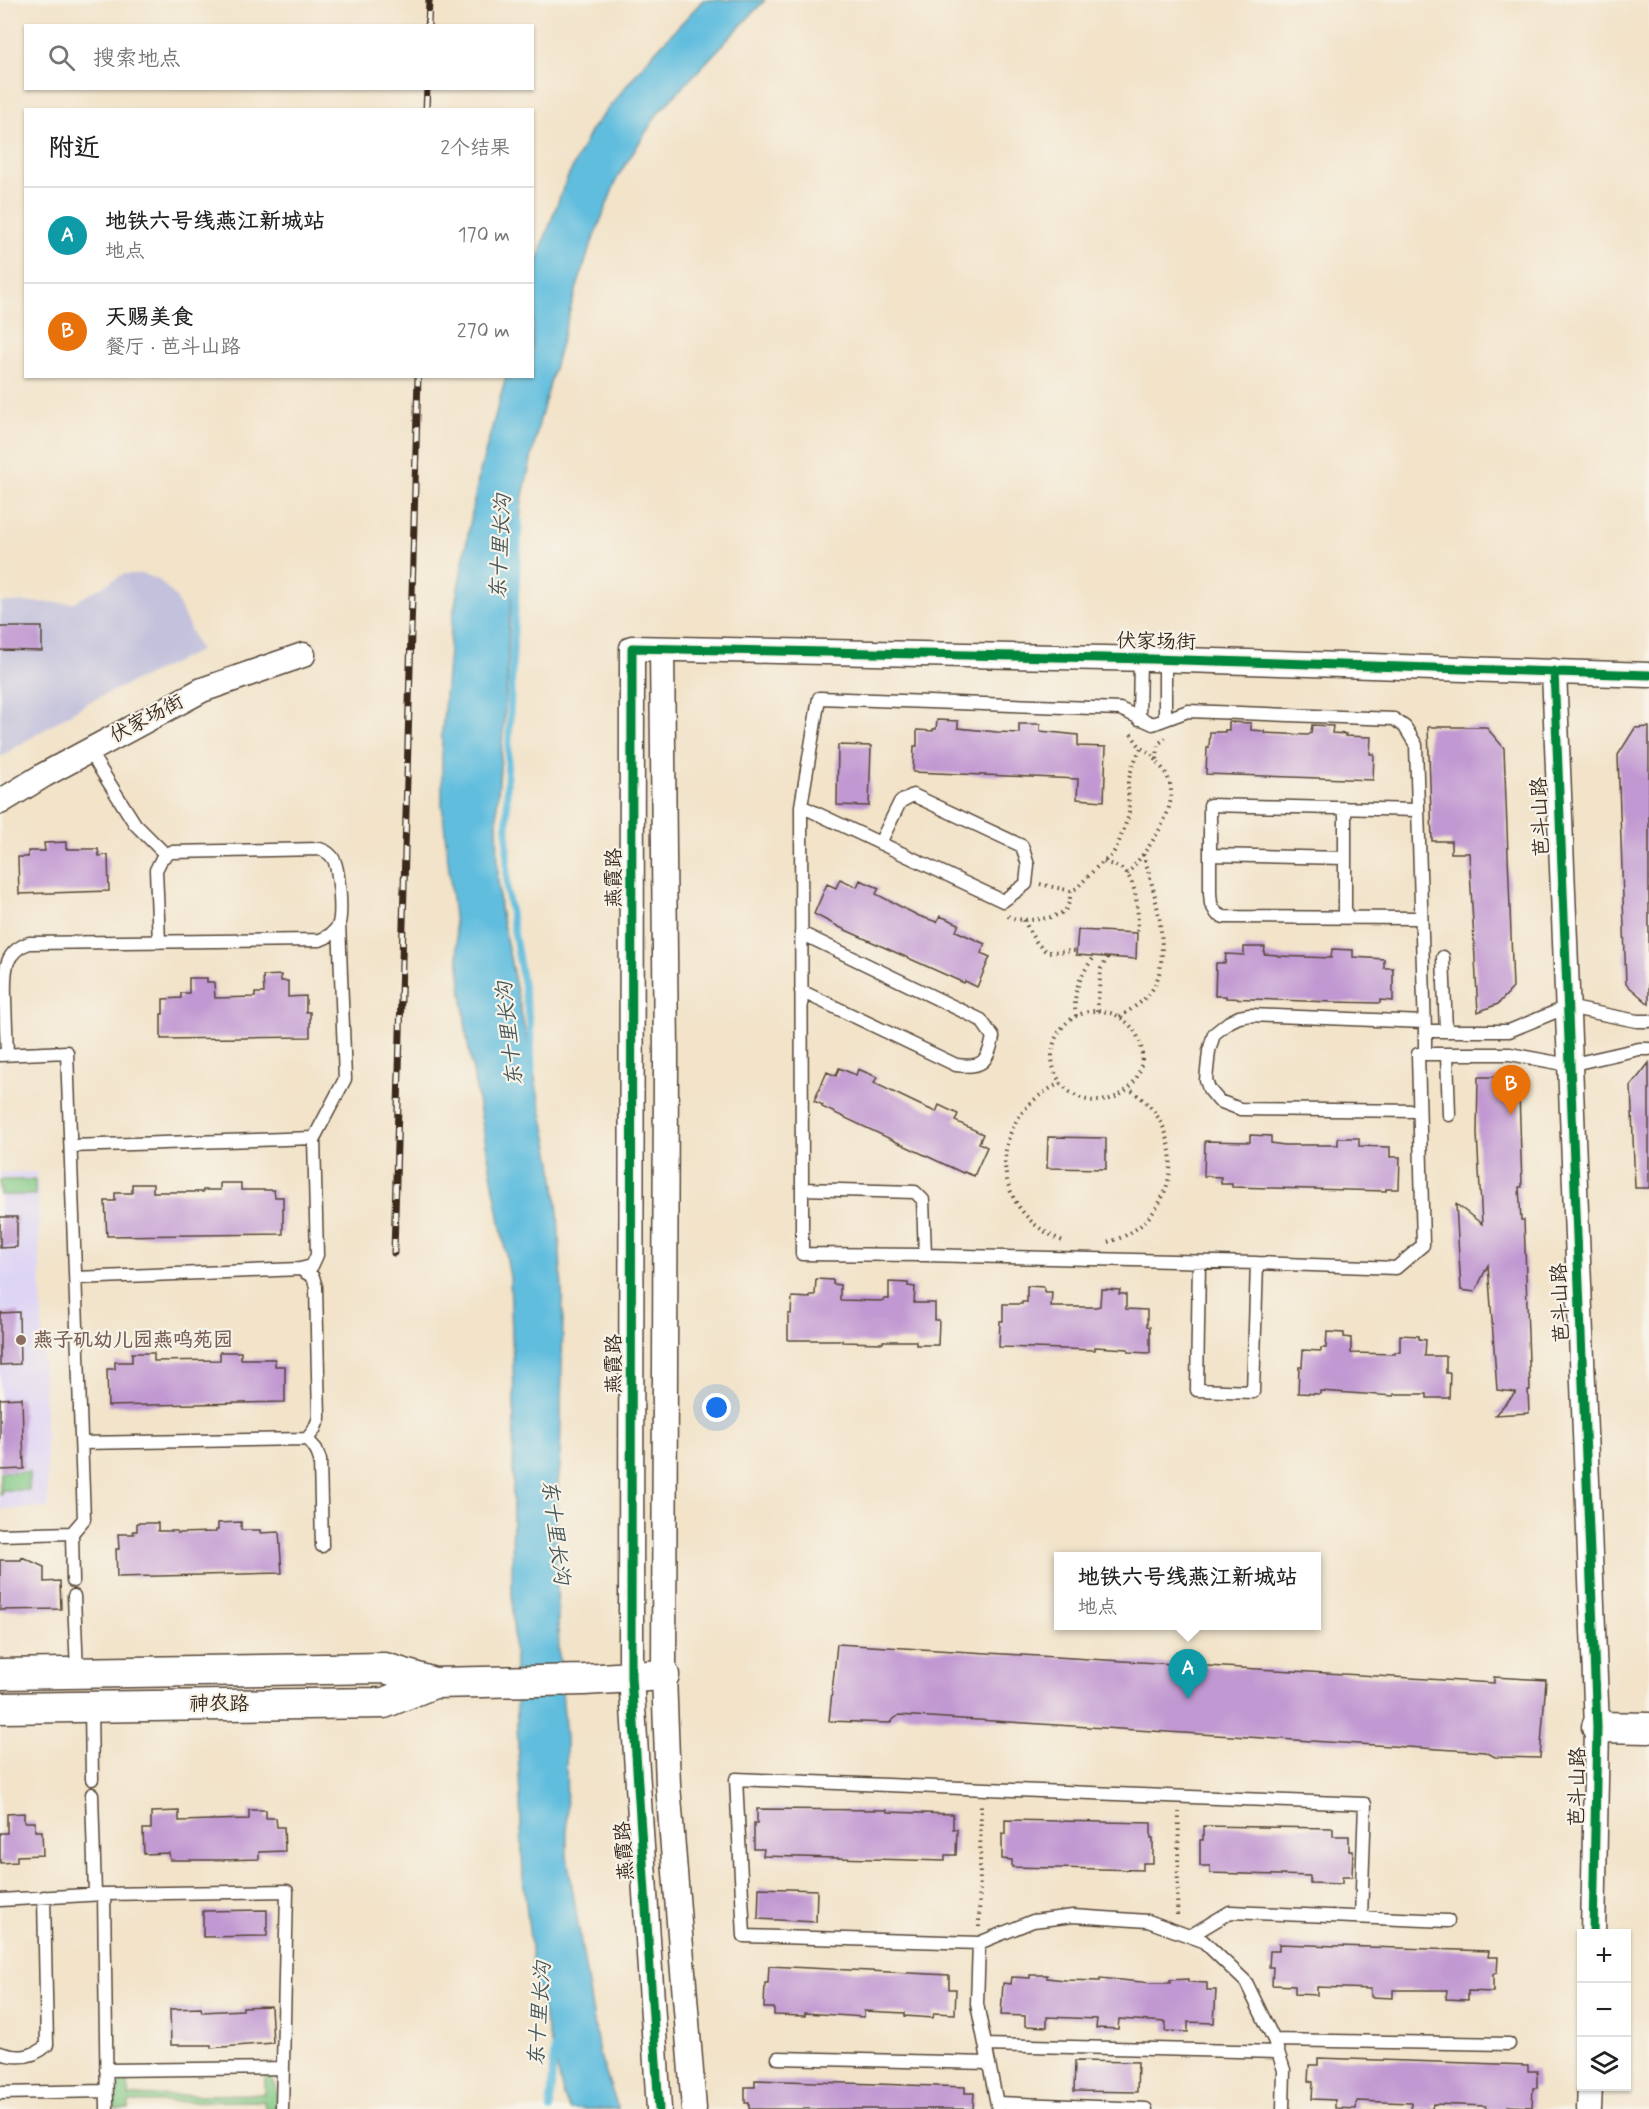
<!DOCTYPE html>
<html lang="zh">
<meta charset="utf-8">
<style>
:root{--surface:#fff;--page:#f2f2f2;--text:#222;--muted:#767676;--line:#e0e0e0;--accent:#111827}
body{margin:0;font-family:Mynerve,"LXGW WenKai TC",sans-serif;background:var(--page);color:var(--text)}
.controls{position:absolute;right:18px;bottom:18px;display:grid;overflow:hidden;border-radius:0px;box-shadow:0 2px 4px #0004}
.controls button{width:54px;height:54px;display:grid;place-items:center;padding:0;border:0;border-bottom:2px solid var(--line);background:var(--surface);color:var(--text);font:30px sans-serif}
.you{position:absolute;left:717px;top:1408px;width:21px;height:21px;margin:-15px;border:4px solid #fff;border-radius:50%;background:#1a73e8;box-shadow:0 0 0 9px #1a73e833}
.badge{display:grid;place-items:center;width:39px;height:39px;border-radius:50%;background:var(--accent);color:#fff;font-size:20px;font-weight:700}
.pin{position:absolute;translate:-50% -50px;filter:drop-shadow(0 2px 3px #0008)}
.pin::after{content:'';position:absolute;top:32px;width:21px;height:18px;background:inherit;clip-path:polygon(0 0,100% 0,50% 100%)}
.popup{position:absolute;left:1054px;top:1552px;width:267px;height:78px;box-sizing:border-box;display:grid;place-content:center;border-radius:0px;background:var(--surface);filter:drop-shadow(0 2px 4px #0005);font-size:20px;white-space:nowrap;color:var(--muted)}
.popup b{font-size:22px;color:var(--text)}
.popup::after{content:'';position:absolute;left:50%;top:100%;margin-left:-12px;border:12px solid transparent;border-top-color:var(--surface)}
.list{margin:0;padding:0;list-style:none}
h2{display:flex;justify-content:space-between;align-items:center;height:78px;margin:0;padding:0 24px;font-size:26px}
h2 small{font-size:20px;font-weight:400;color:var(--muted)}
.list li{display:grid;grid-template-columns:39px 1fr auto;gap:18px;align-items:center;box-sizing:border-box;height:96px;padding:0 24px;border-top:2px solid var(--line)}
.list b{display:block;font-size:22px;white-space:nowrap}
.list p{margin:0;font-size:20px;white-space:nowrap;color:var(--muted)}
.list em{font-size:20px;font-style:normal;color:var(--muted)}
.icon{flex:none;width:33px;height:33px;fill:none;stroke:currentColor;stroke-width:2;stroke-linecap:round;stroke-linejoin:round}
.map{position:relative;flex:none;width:1649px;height:2109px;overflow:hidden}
.search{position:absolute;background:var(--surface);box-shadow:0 2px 4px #0004;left:24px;top:24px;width:510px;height:66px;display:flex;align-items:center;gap:15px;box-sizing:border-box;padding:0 21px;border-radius:0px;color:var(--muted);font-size:22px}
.panel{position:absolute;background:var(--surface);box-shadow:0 2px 4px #0004;left:24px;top:108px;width:510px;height:270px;border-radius:0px}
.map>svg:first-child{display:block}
.built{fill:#ded5f5}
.industrial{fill:#c3c1db}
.green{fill:#81c985;stroke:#5e7a52;stroke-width:1.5}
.water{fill:#60bdde;stroke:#4e747e;stroke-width:1.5}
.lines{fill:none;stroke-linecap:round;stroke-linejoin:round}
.stream{stroke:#60bdde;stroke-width:7}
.building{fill:#c198d2}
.service-casing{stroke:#564638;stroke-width:15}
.minor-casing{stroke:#564638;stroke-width:27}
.tertiary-casing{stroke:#564638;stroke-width:33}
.path{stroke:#564638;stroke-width:4;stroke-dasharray:1.5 4.5;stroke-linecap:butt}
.service{stroke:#fff;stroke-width:12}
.minor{stroke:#fff;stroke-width:24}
.tertiary{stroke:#fff;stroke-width:30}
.rail-casing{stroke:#3b2a1e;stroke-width:7}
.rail{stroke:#f7f3e8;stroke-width:4.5;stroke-dasharray:14;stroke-linecap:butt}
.cycleway-casing{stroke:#f7f3e8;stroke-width:13}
.cycleway{stroke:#00873e;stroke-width:9}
.education-dot{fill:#8d6e63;stroke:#f7f3e8;stroke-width:2}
.labels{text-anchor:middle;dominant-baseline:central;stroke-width:4.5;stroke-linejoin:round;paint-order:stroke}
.street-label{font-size:20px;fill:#3b2a1e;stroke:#f7f3e8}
.education-label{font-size:20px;font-weight:bold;fill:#785e54;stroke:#f7f3e8;text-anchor:start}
.water-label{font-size:21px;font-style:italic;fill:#465658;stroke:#f7f3e8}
</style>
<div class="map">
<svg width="1649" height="2109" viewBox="0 0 1649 2109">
<rect width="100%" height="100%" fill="#f7f3e8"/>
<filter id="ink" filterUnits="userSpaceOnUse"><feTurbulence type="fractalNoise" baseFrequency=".0167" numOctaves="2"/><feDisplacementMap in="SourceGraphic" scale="12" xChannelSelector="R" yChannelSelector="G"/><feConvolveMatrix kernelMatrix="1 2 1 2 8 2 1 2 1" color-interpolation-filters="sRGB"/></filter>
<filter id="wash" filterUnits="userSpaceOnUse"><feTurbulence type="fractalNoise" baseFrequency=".008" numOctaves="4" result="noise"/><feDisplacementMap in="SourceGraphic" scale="24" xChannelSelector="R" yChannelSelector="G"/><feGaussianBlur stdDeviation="1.35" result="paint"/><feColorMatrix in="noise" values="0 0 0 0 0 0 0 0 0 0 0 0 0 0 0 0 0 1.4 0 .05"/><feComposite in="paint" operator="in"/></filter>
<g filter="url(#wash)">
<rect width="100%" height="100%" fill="#f2e3c9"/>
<path class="built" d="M0 1172H37L48 1508 0 1509Z"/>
<path class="industrial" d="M124 574H144L159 580 175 596 200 651 89 702 0 757V602L73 603Z"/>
<path class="green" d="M0 1180H35V1195H0Z
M0 1472H29V1490H2L0 1496Z
M265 2075C278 2081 281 2096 275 2109H265L264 2101 129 2102V2109H116C110 2096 115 2085 127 2077H128L129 2096 265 2094Z"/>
<path class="water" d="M703 0H765L658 113 618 176 589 250 572 303 539 423 522 500 509 626 507 682 497 806 498 878 500 909 552 1162 558 1213 563 1312 560 1466 557 1492 556 1551 559 1655 566 1739 567 1856 599 2053 618 2109H569L564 2097 534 1975 523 1877 512 1590 514 1395 510 1277 467 1039 442 804V733L451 627 479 475 506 377 532 376 533 280 543 243 565 183 591 130 649 58Z"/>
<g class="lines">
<path class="stream" d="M519 521 507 780V890L530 1024 532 1072
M550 2109 554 2049"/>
</g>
<g id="blocks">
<path class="building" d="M0 627H42V651L0 650Z
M937 720 958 721V728L997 732 1019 733V724H1040V731L1078 735V746L1106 747 1104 801 1077 799 1078 779 913 772 914 746H917V730L933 731V729H936Z
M1229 722 1251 723V730L1264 731V733L1308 735 1311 733 1312 725 1333 726 1332 733 1346 734 1345 736 1371 737 1370 754H1374L1373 780 1206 774 1207 748H1209L1210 732H1225V730H1229Z
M1428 727H1486L1504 748 1513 988 1498 1004 1478 1012 1469 853H1451V841H1432Z
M1649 727V1004L1626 984 1618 755 1635 728Z
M838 745 871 746 869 806 837 805Z
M66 842V849H98L99 856 108 855 109 891 19 894 18 857H28V851H45L44 843Z
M840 879 857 887 860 880 879 888 876 894 919 916 937 922 940 916 959 924 956 931 985 944 981 953 990 957 977 987 965 981 964 983 841 928 814 914 827 884 836 888Z
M1078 930 1137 933 1136 959 1076 955Z
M1244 947H1265L1264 954 1278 955V956L1331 958 1332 949 1353 950V957L1384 959V968H1393V1001L1380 1000V1003L1332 1002 1226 998V996H1215L1216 963H1225L1226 954 1244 955Z
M281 975V981H288V997L306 996V1012H310V1037L161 1039V1014H163V999L181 998V993H189V978H207V982H214L215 998 255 997V993H264L263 976Z
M1649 1063V1188H1635L1631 1086Z
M839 1068 856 1075 858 1069 877 1077 874 1083 920 1105 936 1112 939 1105 958 1114 955 1121 983 1134 979 1143 987 1147 974 1176 964 1172 963 1173 822 1107 823 1105 814 1101 827 1072 836 1076Z
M1478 1077H1501L1519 1092 1522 1187H1519L1521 1220H1524L1530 1390H1528L1529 1413 1495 1415 1516 1392 1497 1390 1488 1265 1475 1292 1461 1290 1456 1204 1482 1224 1477 1134Z
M1250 1135 1271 1136V1143L1284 1145H1338V1138H1359V1146L1390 1147V1157H1400L1399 1189H1386V1191L1232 1187V1184H1221V1177L1204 1176 1205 1141 1250 1142Z
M1048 1137 1106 1138V1169L1047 1168Z
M220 1183H241V1190H274L275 1197H283V1234L107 1236 105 1201H115V1193H132V1184H153V1192H203V1190H220Z
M0 1217H17V1247L0 1248Z
M816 1279 833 1280V1284L840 1285V1300L884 1301V1299H889V1282L908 1283V1286L915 1287 914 1303H935V1320H939L938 1345H916V1341H883V1343L842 1342V1340H788V1314H791L792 1297 810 1298V1295H815Z
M1027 1286 1044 1287V1292H1052L1051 1307H1096L1100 1306 1101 1289 1120 1290 1119 1294H1126V1309L1147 1310V1326L1150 1327V1353L1128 1352V1349L1095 1347V1350L999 1347 1000 1321H1003V1304H1022V1302H1027Z
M19 1312 20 1364 0 1365V1313Z
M1327 1332 1344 1333V1337L1351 1338V1353L1395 1354V1352H1400V1335L1419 1336V1339L1426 1340 1425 1356H1446V1373H1450L1449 1398H1427V1394H1394V1396L1320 1391V1394L1298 1393 1299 1367H1302L1303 1350 1321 1351V1348H1326Z
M220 1352H241V1359H275V1366H285V1402L108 1406 107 1369H115V1362H132V1353H154V1361L220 1360Z
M22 1398 24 1469 0 1470V1399Z
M241 1522V1530H260V1533L279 1532 282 1573 117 1577 116 1549H119L118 1534H134L133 1531H137V1523H158V1531H177V1533L216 1532V1530H218V1523Z
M22 1557 44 1567V1582L60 1581 61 1609 0 1610V1560H21Z
M837 1644 1494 1683V1677L1546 1680 1540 1758 1495 1757 1486 1752 899 1715 889 1723 829 1721Z
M757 1809 887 1810V1812L953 1814V1829H957L956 1855H945V1861L763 1856 764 1849H754V1823H757Z
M249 1810H266V1818H276L277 1827H284L285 1851 259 1852V1859L221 1860H170L169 1853 144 1854 143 1829H151V1812L179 1811V1821L249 1819Z
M24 1813V1822H35V1831H42L43 1855 17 1856V1862L0 1863V1833H7V1814Z
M1005 1820 1151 1823V1838H1153V1863H1143V1870L1012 1867V1860L1002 1859V1833L1005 1834Z
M1203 1826 1333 1828V1836H1349V1851H1353L1352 1877H1342V1884L1310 1883V1876L1210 1873V1866H1200V1840H1203Z
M759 1888 817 1890 816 1922 758 1919Z
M267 1910V1936L203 1937V1911Z
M1279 1944 1489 1951 1488 1957H1498L1497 1973 1493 1974V1992L1468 1991V2000L1446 1999 1447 1990H1393V1998L1371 1997V1989L1317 1987V1995L1295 1994V1986L1272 1985 1273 1967H1269L1270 1951H1279Z
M769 1966 949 1975V1989H956L955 2014 934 2013 933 2018 905 2016V2013L864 2011V2017L805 2013V2016L774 2015V2008H764L765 1983H768Z
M1030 1975H1047V1978L1065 1980 1100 1981V1978L1152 1983H1170V1980L1188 1979V1982L1207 1983V1990H1216L1214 2023 1188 2022V2032L1165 2031 1166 2022 1119 2019 1118 2029 1096 2028 1097 2019 1047 2017V2027L1025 2026V2016L1001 2015 1003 1983 1011 1984 1012 1977 1030 1978Z
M271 2006 273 2043 211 2048V2045H171L170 2009 201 2008 202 2012 243 2010V2007Z
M1318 2058 1528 2065V2071H1537V2088H1533L1532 2107 1508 2106V2109H1486V2106L1433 2104 1432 2109H1411V2103L1357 2101 1356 2109 1335 2108V2100L1312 2099 1313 2082 1308 2081 1309 2065H1318Z
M1075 2061 1138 2062 1137 2092 1074 2091Z
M755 2080 965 2087V2093H974L973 2109H749V2103H745V2087H755Z"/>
</g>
</g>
<g filter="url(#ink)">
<use href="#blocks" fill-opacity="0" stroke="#564638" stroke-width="1.5"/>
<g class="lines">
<g class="service-casing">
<path id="service" d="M1165 660V719
M1139 719 1140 659
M89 751 135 824 166 855
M801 806 1003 901 1026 884 1028 865 1022 846 913 795 900 802 880 843
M1345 808V858
M1210 855V805L1417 810
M1345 917V858L1210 855V893L1211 904 1217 914 1224 917 1421 918
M801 933 981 1020 993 1037C988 1063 981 1068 956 1065L801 991
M1443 957 1446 1031
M0 1001H5L7 1054
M5 1001C5 976 1 953 29 943L320 940C328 937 334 933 338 926 343 915 339 871 334 860 331 854 326 851 320 849L171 852 162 858 156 870 159 942
M1649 1021H1637L1567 1007 1509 1031H1425V1054H1510L1569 1065 1639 1049H1649
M1425 1031 1416 745 1405 727 1394 719 1188 711 1153 724 1120 709 819 698 801 806 802 1189 915 1192 923 1200 925 1255 1257 1263 1396 1268 1423 1245 1418 1054H1425
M1447 1054 1449 1115
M0 1055 67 1052 84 1519 72 1533 73 1581
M1419 1111 1240 1109 1219 1101 1209 1089 1206 1080 1209 1051 1214 1034 1229 1022 1239 1017 1250 1015 1424 1022
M71 1146 314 1138 345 1079 339 923
M802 1189V1254L925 1255
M1199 1262 1197 1390 1253 1392 1257 1263
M76 1278 300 1269 312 1266 317 1255 314 1138
M307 1439 316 1449 320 1460 322 1546
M82 1443 307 1439 314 1430 319 1418 316 1287 313 1277 300 1269
M0 1535 72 1533
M74 1596 77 1673
M91 1706 92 1779
M92 1794 95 1894
M104 1894 107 2109
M0 1900 104 1894 287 1891 282 2109
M1190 1936 1230 1912 1448 1921
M979 1943 1033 1921 1073 1916 1148 1921 1203 1941 1246 1982 1274 2040 1284 2070 1283 2109
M1274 2040 1509 2044
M985 2045 1278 2052
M0 2053C18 2059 33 2058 47 2045L44 1897
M778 2058 989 2063
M106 2070 283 2068
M0 2093 106 2091
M997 2103 1146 2109
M998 2109 977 2004 979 1943 744 1936 736 1779 1365 1804 1361 1917"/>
</g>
<g class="minor-casing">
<path id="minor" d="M662 649 666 1055 664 1675 668 1785 694 2109
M1554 671 1597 1727 1593 1934
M0 802 44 775 202 690 303 655
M659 2109 631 1677 632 648 1151 659 1649 675
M1589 2109 1590 2086"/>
</g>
<g class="tertiary-casing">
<path id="tertiary" d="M0 1674 385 1668 434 1683 584 1680 664 1675
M0 1708 384 1703 434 1683
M1597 1727 1649 1728"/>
</g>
<path class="path" d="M1131 734 1141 748 1152 754 1157 762 1158 744 1166 738
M1104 862C1110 864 1117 866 1122 869 1138 881 1139 916 1137 933
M1127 874C1145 853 1182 808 1168 778 1166 772 1161 767 1157 762
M1040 884 1071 891 1077 888 1096 868 1112 855 1117 847 1129 815 1128 783 1132 767 1141 748
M1008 916C1019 923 1056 920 1065 910 1069 906 1070 897 1071 891
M1024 920C1030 932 1035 944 1047 952L1076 951
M1052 1056a45 45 0 1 1 90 0a45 45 0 1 1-90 0Z
M1097 1011 1101 969 1108 957
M1076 1016C1072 992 1080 975 1095 956
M1120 1017C1131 1009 1144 1002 1152 990 1174 956 1154 889 1143 854
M1061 1083C986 1116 986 1210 1063 1241
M1108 1242C1162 1228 1187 1166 1159 1119 1151 1106 1141 1097 1129 1089
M1177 1915 1179 1812
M979 1927 981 1803"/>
<use href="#service" class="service"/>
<use href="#minor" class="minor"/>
<use href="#tertiary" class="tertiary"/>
<g class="rail-casing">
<path id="rail" d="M428 26 429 0
M426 110 427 88
M394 1253 418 376"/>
</g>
<use href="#rail" class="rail"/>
<g class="cycleway-casing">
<path id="cycleway" d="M1554 671 1597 1727 1593 1934
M659 2109 631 1677 632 648 1151 659 1649 675"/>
</g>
<use href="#cycleway" class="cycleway"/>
</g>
</g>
<circle class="education-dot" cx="21" cy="1340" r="6"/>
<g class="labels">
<g class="street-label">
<text transform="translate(1156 642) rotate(1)">伏家场街</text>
<text transform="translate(147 719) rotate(-28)">伏家场街</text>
<text transform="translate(1541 817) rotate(-92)">芭斗山路</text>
<text transform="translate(614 878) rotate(-90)">燕霞路</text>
<text transform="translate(1561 1303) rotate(-92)">芭斗山路</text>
<text transform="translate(614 1364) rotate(-90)">燕霞路</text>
<text x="219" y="1704">神农路</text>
<text transform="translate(1578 1787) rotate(-89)">芭斗山路</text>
<text transform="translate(625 1851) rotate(-94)">燕霞路</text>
</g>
<g class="education-label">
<text x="33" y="1340">燕子矶幼儿园燕鸣苑园</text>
</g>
<g class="water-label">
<text transform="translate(501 547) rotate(-87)">东十里长沟</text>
<text transform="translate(510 1034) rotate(-96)">东十里长沟</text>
<text transform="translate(555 1532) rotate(83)">东十里长沟</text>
<text transform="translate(540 2014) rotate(-86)">东十里长沟</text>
</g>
</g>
</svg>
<div class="controls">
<button>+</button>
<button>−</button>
<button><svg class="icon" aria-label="layers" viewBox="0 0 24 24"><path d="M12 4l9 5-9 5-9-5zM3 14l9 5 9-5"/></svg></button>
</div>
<div class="you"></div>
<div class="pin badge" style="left:1188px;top:1699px;background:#0f9aa8">A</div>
<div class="popup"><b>地铁六号线燕江新城站</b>地点</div>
<div class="pin badge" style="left:1511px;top:1115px;background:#e8710a">B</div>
<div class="search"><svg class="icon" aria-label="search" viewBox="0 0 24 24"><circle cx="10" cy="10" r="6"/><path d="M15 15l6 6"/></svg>搜索地点</div>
<section class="panel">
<h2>附近<small>2个结果</small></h2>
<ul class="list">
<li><span class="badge" style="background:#0f9aa8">A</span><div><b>地铁六号线燕江新城站</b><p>地点</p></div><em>170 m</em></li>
<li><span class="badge" style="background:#e8710a">B</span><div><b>天赐美食</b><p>餐厅 · 芭斗山路</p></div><em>270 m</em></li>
</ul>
</section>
</div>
